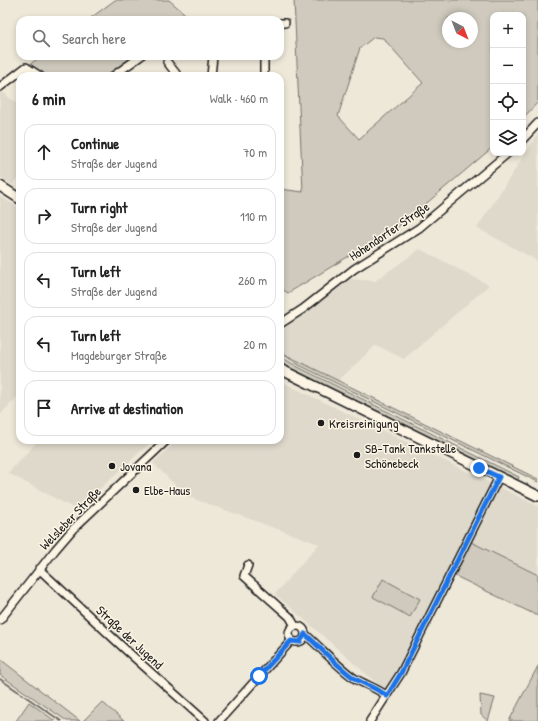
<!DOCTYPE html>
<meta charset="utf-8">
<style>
:root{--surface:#fff;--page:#f6f6f6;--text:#222;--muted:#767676;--line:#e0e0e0}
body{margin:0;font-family:"Patrick Hand",sans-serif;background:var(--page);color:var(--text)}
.controls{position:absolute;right:12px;top:12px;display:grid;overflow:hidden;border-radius:8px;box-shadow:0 2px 6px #0003}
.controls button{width:36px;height:36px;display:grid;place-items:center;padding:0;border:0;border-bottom:1px solid var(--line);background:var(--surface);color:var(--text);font:20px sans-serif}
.compass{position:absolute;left:442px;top:12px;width:36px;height:36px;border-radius:50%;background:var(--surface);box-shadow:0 2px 6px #0003;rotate:138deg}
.stop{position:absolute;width:12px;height:12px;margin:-9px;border:3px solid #1a73e8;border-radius:50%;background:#fff}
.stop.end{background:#1a73e8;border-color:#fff;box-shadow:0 1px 4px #0008}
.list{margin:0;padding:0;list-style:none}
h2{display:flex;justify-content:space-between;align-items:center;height:52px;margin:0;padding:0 16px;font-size:17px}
h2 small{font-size:13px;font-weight:400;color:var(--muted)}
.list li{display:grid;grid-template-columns:26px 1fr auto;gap:12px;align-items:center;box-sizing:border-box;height:56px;margin:0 8px 8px;padding:0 8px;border:1px solid var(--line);border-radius:12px}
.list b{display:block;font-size:15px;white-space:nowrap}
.list p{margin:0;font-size:13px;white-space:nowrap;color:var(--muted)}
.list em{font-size:13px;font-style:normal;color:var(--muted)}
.icon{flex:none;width:22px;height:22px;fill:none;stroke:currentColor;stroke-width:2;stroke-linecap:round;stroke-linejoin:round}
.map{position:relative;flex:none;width:538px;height:721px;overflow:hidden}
.search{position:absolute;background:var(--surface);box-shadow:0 2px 6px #0003;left:16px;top:16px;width:268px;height:44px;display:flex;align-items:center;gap:10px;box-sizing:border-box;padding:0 14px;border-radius:12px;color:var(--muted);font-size:15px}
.panel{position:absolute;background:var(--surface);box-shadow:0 2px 6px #0003;left:16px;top:72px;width:268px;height:372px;border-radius:12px}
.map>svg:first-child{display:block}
.built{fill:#ded9cb}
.green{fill:#cfcabd;stroke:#76736c;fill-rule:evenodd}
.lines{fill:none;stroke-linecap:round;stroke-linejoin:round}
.stream{stroke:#6f6c67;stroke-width:2}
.minor-casing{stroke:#1c1c1c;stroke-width:10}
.major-casing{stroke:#1c1c1c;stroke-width:12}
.minor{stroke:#fcf5e5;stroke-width:7}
.major{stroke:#fcf5e5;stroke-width:9}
.route{stroke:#1a73e8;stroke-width:5}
.poi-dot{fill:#1c1c1c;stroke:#fcf5e5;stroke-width:1.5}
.labels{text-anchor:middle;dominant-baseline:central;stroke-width:3;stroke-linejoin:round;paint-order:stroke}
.street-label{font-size:13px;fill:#1c1c1c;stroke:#fcf5e5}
.poi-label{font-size:13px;fill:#1c1c1c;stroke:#fcf5e5;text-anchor:start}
</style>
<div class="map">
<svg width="538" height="721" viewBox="0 0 538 721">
<rect width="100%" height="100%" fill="#eee8d9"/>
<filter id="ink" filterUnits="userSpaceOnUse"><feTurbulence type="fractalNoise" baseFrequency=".025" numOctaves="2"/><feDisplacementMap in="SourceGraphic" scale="8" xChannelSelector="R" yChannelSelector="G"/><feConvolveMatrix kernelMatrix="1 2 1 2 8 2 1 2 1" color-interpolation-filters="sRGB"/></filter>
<g filter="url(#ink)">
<path class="built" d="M0 90 20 106V174L12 185 0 177Z
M538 134V261L477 228Z
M0 196 20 209V394L0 415Z
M420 249 489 285 404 359 376 345 338 381 284 354 280 348V332L350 279 375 281Z
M280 381 538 506V575L466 540 388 693 275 594 319 544 186 496 153 463 178 440H280Z
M39 440H153L77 510 8 473Z"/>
<path class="green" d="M115 0H169L191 19 88 20Z
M294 0H538V102L523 118V15H493V147L402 224 288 293 280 288V189L303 192ZM448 18H472V42H448ZM374 37 383 38 423 83 359 139 338 116 360 48Z
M41 56H136L108 76H47L29 65Z
M280 348 284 354 538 479V482L297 364 283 354Z
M280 356 296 366 519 477 517 482 286 368 280 364Z
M467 540 538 575V616L449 573Z
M383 579 420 599 410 617 373 597Z
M0 659 80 721H67L0 675Z
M538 666V721H509Z
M480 695 495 698 488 721 481 715Z
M29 702 55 721H16Z
M102 702 124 721H83Z"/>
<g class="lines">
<path class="stream" d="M0 679 61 721"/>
<g class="minor-casing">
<path id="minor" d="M280 23H285
M264 56V76
M167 62 178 76
M113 76 141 56
M211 76 213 56
M0 87 26 67 40 76
M523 139 538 123
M280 324 303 309 354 269 419 228 508 153
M248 565 244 576 290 617 295 626
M39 569 127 651 205 721
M0 620 55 550 73 529 167 440
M289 634a8 8 0 1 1 16 0a8 8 0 1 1-16 0Z
M305 634C321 648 337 666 354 678 365 685 377 688 387 696
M219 721 291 641
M370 721 401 673 499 477"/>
</g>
<g class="major-casing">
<path id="major" d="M0 186 20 199
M280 369 538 496"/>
</g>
<use href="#minor" class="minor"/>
<use href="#major" class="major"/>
</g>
</g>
<g class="lines" filter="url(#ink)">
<path class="route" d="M259 676 291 641 300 642 305 634C321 648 337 666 354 678 365 685 377 688 387 696L401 673 499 477 479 468"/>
</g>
<g class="poi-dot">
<circle cx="321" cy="423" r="4"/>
<circle cx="357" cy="455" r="4"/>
<circle cx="112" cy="466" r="4"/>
<circle cx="136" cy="490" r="4"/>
</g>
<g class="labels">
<g class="street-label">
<text transform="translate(389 231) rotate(-34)">Hohendorfer Straße</text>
<text transform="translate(70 518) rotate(-46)">Welsleber Straße</text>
<text transform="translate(130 637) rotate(43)">Straße der Jugend</text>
</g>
<g class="poi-label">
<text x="329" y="423">Kreisreinigung</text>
<text x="365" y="448">SB-Tank Tankstelle<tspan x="365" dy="15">Schönebeck</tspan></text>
<text x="120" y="466">Jovana</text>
<text x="144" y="490">Elbe-Haus</text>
</g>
</g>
</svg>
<div class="controls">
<button>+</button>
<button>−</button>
<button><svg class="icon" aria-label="locate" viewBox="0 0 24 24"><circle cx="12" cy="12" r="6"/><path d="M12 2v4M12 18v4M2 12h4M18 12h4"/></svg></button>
<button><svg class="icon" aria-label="layers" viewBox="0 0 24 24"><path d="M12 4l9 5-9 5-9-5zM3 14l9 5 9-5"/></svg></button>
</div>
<svg class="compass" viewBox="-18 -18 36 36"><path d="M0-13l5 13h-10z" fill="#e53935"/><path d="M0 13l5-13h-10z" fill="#767676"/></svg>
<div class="stop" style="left:259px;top:676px"></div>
<div class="stop end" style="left:479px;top:468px"></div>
<div class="search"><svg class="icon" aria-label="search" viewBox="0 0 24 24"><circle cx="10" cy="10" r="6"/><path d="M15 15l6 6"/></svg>Search here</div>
<section class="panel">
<h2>6 min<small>Walk · 460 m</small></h2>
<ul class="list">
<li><svg class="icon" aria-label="ahead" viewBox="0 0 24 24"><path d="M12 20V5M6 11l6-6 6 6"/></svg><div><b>Continue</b><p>Straße der Jugend</p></div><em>70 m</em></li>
<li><svg class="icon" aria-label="right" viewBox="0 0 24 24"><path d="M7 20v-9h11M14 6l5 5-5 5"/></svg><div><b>Turn right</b><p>Straße der Jugend</p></div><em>110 m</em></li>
<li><svg class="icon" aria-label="left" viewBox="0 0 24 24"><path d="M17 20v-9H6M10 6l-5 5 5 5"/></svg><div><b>Turn left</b><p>Straße der Jugend</p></div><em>260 m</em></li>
<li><svg class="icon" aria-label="left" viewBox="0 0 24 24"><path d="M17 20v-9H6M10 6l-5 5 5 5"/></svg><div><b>Turn left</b><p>Magdeburger Straße</p></div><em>20 m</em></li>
<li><svg class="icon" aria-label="arrive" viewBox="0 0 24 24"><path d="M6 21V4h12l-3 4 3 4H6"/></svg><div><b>Arrive at destination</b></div></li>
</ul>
</section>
</div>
